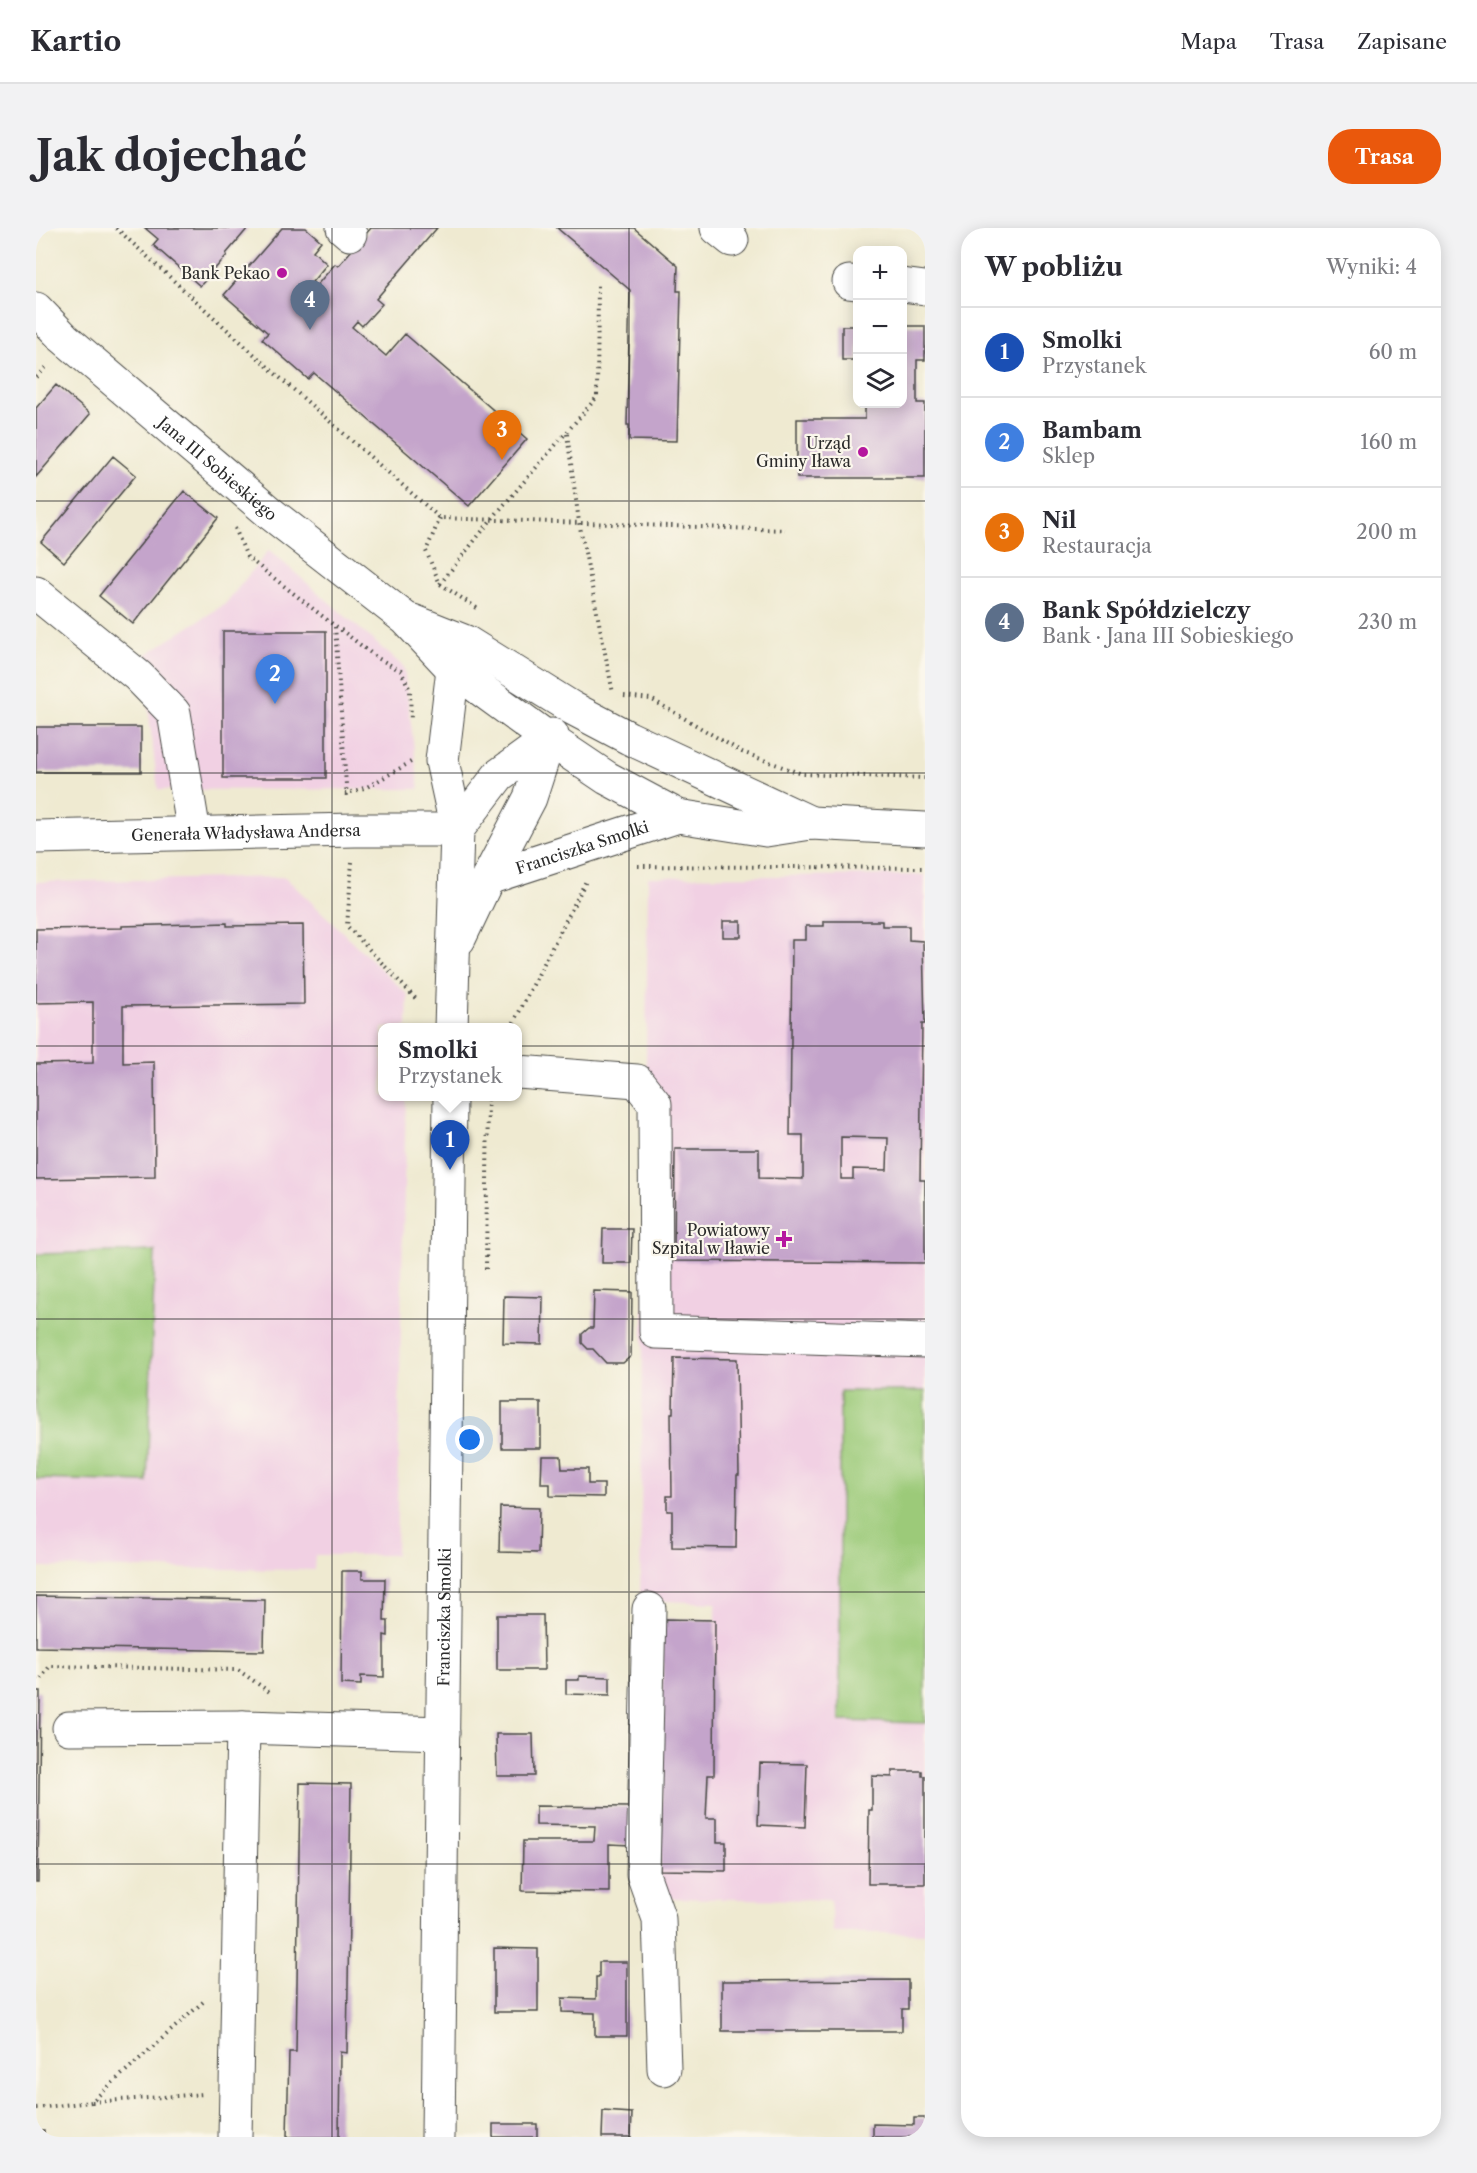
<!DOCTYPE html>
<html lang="pl">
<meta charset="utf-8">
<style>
:root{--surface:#fff;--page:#f2f2f3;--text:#2b2b33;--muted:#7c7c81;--line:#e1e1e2;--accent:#ea580c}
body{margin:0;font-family:"Libre Caslon Text",serif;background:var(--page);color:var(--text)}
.controls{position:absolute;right:18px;top:18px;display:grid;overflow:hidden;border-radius:12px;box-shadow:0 3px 15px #0003}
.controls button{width:54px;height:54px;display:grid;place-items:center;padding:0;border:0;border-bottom:2px solid var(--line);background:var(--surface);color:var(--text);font:30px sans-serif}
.you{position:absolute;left:434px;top:1212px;width:21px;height:21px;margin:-15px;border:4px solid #fff;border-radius:50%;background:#1a73e8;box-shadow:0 0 0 9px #1a73e833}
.badge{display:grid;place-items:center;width:39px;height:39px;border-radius:50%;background:var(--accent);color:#fff;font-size:20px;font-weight:700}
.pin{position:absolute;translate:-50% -50px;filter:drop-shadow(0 2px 3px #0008)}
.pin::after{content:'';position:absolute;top:32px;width:21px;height:18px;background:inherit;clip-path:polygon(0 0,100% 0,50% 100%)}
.popup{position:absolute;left:342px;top:795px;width:144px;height:78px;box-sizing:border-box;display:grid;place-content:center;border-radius:12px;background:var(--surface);filter:drop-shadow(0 2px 4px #0005);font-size:20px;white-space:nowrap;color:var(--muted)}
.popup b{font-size:22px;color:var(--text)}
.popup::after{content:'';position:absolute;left:50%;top:100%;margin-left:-12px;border:12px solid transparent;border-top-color:var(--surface)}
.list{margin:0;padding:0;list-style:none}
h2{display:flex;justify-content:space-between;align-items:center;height:78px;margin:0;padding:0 24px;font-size:26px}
h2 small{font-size:20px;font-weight:400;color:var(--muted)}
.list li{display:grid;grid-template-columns:39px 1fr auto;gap:18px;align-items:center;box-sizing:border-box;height:90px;padding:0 24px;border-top:2px solid var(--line)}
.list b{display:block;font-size:22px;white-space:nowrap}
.list p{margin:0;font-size:20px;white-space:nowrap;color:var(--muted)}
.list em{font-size:20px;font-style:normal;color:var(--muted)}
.icon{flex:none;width:33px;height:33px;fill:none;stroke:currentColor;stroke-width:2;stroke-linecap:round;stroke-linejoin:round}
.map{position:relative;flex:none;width:889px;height:1909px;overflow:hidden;border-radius:24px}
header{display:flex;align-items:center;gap:36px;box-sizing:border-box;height:84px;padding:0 30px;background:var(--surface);border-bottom:2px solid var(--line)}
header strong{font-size:28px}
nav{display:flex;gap:33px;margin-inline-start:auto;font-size:21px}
.intro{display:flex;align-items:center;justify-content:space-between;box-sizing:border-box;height:144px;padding:0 36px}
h1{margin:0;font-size:42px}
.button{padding:15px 27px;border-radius:24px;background:var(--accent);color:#fff;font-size:21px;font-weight:700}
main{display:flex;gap:36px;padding:0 36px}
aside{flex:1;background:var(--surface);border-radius:24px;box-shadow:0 3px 15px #0003}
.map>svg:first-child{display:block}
.built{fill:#f1d0e3}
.green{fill:#9cca79;stroke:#647a52;stroke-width:1.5}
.building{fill:#c4a4cb;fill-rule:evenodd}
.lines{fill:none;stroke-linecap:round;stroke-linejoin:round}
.minor-casing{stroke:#484844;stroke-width:35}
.path{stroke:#484844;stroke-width:4;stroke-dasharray:1.5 4.5;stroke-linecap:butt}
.minor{stroke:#fff;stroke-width:33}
.grid{fill:none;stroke:#2b2b2b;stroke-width:1.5;stroke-opacity:0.55}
.poi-dot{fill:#b5179e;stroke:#fbf7ec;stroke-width:2}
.labels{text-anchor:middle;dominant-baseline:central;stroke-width:4.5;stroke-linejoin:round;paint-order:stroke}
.poi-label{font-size:16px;fill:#2b2b2b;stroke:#fbf7ec;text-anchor:end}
.street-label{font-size:16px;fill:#2b2b2b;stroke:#fbf7ec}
</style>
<header>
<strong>Kartio</strong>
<nav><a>Mapa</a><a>Trasa</a><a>Zapisane</a></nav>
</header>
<div class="intro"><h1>Jak dojechać</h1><a class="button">Trasa</a></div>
<main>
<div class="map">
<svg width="889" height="1909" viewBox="0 0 889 1909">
<rect width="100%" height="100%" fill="#fbf7ec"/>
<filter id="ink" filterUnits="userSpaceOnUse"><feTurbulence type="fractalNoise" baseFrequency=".0167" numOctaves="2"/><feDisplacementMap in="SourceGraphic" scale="12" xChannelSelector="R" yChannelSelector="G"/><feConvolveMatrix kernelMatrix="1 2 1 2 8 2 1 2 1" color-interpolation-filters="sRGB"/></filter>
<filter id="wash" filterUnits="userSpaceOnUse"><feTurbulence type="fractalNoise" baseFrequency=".008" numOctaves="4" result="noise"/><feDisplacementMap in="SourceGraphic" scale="24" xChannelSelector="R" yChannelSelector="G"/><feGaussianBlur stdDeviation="1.35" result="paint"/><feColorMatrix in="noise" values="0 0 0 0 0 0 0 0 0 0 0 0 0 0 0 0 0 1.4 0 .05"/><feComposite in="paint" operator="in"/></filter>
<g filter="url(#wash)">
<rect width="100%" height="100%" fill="#efead1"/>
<path class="built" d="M233 322 368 439 383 561 122 562 106 429 189 376Z
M889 647V1705H797L794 1672 623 1670 624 1642 672 1547H678L680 1375 604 1372 612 649Z
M249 649 372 767 371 799 346 800V868L370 869 360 1327H279L278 1342 0 1339V654Z"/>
<path class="green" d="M119 1023 111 1254 0 1251V1026Z
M804 1163H889V1495L804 1493Z"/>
<g id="blocks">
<path class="building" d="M109 0H212L190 26 191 27 177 43 175 42 172 45 174 47 164 58 117 17 122 11Z
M246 0H270L285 13 277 23 291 36 276 54 280 58 299 36 302 38 335 0H401L340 71 346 76 326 98 321 93 316 99 350 128 369 106 491 211 433 278 278 145 272 151 226 111 232 105 188 67Z
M521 0H598L642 38 641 63H645L641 213 593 212V197H591L594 62Z
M806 98H822V132H806Z
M866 98H889V132H881V175H889V250H761V191H829V176H866Z
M20 157 54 186 0 249V180Z
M77 228 100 247 28 334 5 314Z
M148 263 182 290 97 396 63 368Z
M187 403H290V550H187Z
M0 499H105V544H0Z
M687 693H705V709H687Z
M788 693H846V698H873V712L887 713 889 796H886L884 952H889V1035L638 1033 639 921H723V950L767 951V907H754L756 712H770V698H788ZM805 909 852 910 851 942 817 941V951H805Z
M191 695V698L267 697 268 776 87 778V835L118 834 119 949 0 951V836L57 835V774L0 775V701L86 700V698Z
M567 1001H596L595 1035H566Z
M558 1063 596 1064 595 1128 587 1135H570L557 1121H552L546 1115V1106L553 1100H557Z
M468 1068 507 1069 506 1116 467 1115Z
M638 1130 701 1131 703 1247H701L700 1320 636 1319V1283H631V1268H636L635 1185H637Z
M466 1174H505V1220H466Z
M506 1228H525L526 1241H552V1256H568V1269L514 1268V1256H505Z
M464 1279 503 1280 502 1325 463 1324Z
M306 1343H326V1351H349L348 1393H352V1408L348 1407V1449L325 1448V1457L305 1456Z
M0 1368 229 1372 228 1423 0 1419Z
M461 1387H507L508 1442H461Z
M627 1391 679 1392 678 1547H672L670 1590H681V1614H690V1643L624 1642Z
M543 1448 574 1449V1467L530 1466V1452H543Z
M0 1463H4L2 1654H0Z
M460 1506H497L498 1548H461Z
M724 1535 771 1536 769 1599 722 1597Z
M856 1543H886V1548H889V1656H832L833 1582H836V1548L856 1549Z
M264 1555 315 1556 311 1825 304 1824 303 1909H251L253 1824H260Z
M500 1578 594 1579V1617L573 1616V1664L486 1663 487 1613H558L559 1598 500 1597Z
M458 1720 502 1721V1784H458Z
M563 1734H591V1808H559V1785L526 1784V1770L560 1771V1749H563Z
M872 1752V1781H866V1803H686V1753Z
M567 1883 596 1885 595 1909H566Z
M878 1890H889V1909H837V1896L878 1897Z
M457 1896H501V1909H457Z
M0 1902H8V1909H0Z"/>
</g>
</g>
<g filter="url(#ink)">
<use href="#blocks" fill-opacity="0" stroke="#484844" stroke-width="1.5"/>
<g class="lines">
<g class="minor-casing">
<g id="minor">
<path d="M307 0 314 6"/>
<path d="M681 0 696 12"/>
<path d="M813 54 822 55"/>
<path d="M866 57 889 60"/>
<path id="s1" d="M0 81 28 110 234 285 370 391 417 441 513 511 571 550 642 588 730 602 775 595 889 601"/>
<path d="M0 365 102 448 138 485 158 605"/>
<path d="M377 393 430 414 536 480 593 510 775 595"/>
<path d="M421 602 463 547 513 511 516 507"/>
<path id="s2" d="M0 609 319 602H421"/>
<path id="s3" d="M452 650 642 588"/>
<path d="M423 711 452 650 494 570 513 511"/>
<path d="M415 800 421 602 406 533 417 441"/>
<path d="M482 844 601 853 619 876 620 1104 889 1113"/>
<path d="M613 1381 607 1646 623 1691 628 1841"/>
<path d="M33 1500 207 1499 407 1505"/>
<path d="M199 1909 207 1499"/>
<path id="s4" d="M402 1909 414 868"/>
</g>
</g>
<path class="path" d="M80 0 242 148 404 290 749 302
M0 149 12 137
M531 206 543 294 577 465
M404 290 390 323 404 356 444 382
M199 300 211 329 299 398 311 571
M404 356 455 292 561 169 562 55
M300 398 340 429 365 443 374 462 375 493
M588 468 615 471 706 524 766 546 889 550
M309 566 331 559 375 534
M316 634 311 698 381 772
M602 638 889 640
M475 800 550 653
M450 1041 452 868
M0 1453H3L14 1438 202 1442 235 1465
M56 1874 168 1866
M0 1880 55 1874 168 1773"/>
<use href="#minor" class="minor"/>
</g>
</g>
<path class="grid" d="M296 0V1909M593 0V1909M0 273H889M0 545H889M0 818H889M0 1091H889M0 1364H889M0 1636H889"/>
<g class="poi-dot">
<circle cx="246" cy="45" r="6"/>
<circle cx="827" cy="224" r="6"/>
<path d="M745 1002h6v6h6v6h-6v6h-6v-6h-6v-6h6z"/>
</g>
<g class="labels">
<g class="poi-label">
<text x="234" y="45">Bank Pekao</text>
<text x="815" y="215">Urząd<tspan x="815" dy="18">Gminy Iława</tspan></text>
<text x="734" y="1002">Powiatowy<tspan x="734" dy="18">Szpital w Iławie</tspan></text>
</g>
<g class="street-label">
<text stroke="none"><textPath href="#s1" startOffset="242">Jana III Sobieskiego</textPath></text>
<text stroke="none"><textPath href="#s2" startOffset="210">Generała Władysława Andersa</textPath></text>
<text stroke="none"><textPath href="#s3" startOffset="99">Franciszka Smolki</textPath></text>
<text stroke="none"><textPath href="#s4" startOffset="520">Franciszka Smolki</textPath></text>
</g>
</g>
</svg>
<div class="controls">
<button>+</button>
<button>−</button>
<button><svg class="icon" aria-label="layers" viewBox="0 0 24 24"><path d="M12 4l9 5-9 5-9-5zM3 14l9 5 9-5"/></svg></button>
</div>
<div class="you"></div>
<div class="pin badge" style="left:414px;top:942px;background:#1a4fb4">1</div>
<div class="popup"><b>Smolki</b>Przystanek</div>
<div class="pin badge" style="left:239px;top:476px;background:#3f7fe0">2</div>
<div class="pin badge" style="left:466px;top:232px;background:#e8710a">3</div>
<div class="pin badge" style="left:274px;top:102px;background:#5c6f8a">4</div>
</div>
<aside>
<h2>W pobliżu<small>Wyniki: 4</small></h2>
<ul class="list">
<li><span class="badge" style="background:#1a4fb4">1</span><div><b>Smolki</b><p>Przystanek</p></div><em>60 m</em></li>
<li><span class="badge" style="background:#3f7fe0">2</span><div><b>Bambam</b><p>Sklep</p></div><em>160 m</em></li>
<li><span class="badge" style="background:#e8710a">3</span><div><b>Nil</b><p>Restauracja</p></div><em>200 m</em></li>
<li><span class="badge" style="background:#5c6f8a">4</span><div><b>Bank Spółdzielczy</b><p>Bank · Jana III Sobieskiego</p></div><em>230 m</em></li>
</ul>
</aside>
</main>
